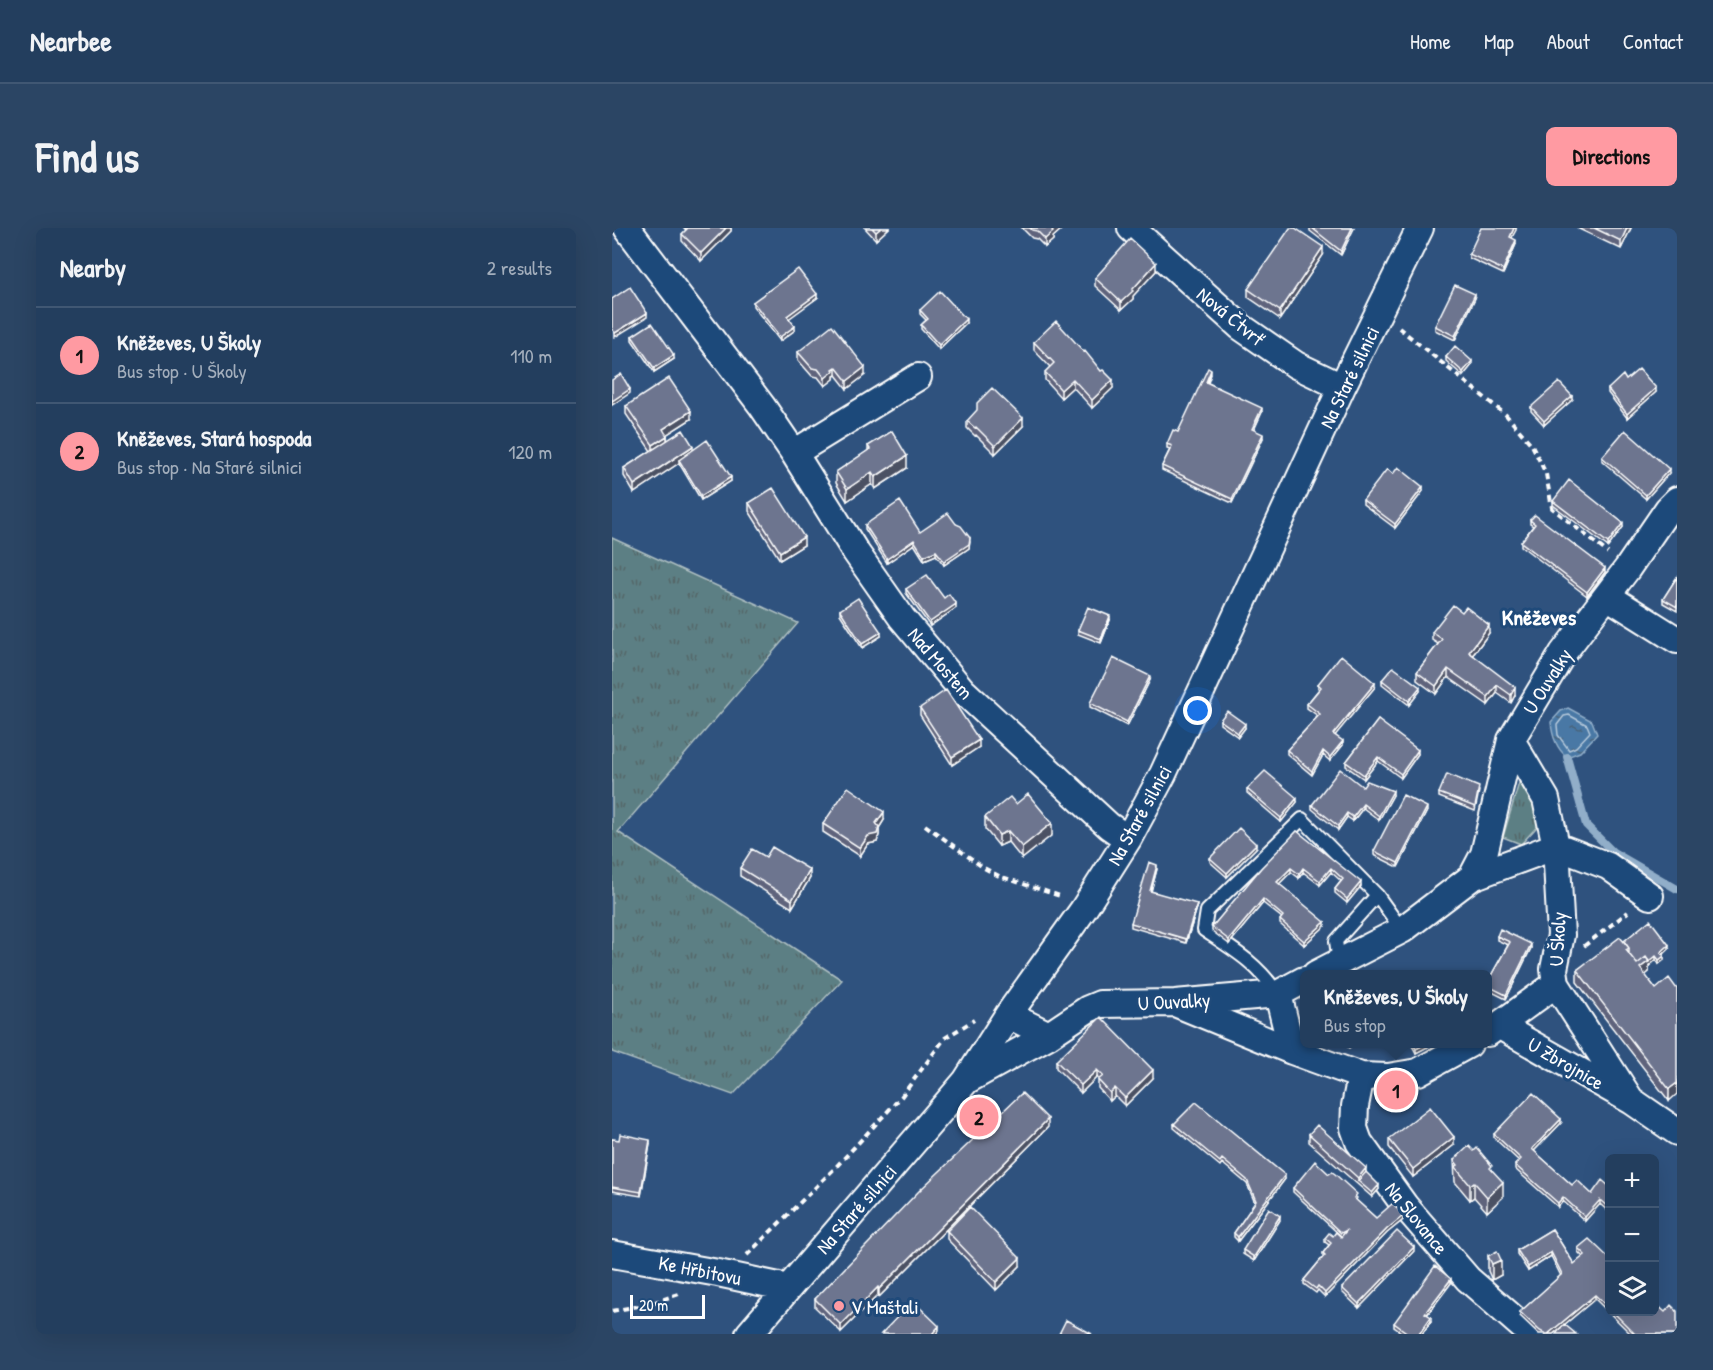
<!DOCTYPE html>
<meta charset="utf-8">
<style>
:root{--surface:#233e5e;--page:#2b4564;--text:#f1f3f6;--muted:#a3aebc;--line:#405773;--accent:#ff9aa2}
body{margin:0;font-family:"Patrick Hand",sans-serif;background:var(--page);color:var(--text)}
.controls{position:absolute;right:18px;bottom:18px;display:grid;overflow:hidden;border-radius:9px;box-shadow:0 6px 24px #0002}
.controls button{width:54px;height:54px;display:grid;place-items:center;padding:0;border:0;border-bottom:2px solid var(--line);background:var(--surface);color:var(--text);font:30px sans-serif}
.scale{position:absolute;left:18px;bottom:15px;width:75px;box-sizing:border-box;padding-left:6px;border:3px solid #fff;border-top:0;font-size:16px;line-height:21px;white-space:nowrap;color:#fff;-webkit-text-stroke:4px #1f4a7a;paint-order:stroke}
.you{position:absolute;left:586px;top:483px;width:21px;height:21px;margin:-15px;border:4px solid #fff;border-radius:50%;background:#1a73e8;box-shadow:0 0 0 9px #1a73e833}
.badge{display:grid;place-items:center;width:39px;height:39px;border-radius:50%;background:var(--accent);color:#111;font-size:20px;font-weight:700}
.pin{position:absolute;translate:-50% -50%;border:3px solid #fff;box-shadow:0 2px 6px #0006}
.popup{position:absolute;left:688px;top:742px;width:192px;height:78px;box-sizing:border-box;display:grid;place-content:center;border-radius:9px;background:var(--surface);filter:drop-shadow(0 2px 4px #0005);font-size:20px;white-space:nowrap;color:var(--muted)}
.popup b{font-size:22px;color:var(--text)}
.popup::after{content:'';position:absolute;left:50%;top:100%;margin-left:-12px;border:12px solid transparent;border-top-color:var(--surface)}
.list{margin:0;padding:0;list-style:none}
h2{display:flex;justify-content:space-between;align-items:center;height:78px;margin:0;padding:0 24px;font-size:26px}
h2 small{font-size:20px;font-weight:400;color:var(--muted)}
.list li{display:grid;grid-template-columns:39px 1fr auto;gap:18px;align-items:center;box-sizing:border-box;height:96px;padding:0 24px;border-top:2px solid var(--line)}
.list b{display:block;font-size:22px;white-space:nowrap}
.list p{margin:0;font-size:20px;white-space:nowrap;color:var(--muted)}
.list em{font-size:20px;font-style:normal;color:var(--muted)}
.icon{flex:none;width:33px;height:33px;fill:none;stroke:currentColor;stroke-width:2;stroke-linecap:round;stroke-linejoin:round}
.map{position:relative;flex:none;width:1065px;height:1106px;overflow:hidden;border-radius:9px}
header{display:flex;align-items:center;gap:36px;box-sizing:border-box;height:84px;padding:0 30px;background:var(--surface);border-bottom:2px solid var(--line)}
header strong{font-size:28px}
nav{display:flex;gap:33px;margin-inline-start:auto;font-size:21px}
.intro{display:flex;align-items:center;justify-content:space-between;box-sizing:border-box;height:144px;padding:0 36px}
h1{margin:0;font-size:42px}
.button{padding:15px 27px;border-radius:9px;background:var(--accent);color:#111;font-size:21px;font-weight:700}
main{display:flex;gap:36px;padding:0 36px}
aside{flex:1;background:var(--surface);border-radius:9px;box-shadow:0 6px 24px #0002}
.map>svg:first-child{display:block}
.grass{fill:url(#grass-tufts);stroke:#aebfc2;stroke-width:1.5}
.water{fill:url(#water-ripples);stroke:#91aec9;stroke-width:1.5}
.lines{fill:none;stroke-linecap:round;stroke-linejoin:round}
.shore{stroke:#b6c9db;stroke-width:1.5}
.stream{stroke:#91aec9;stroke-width:8}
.service-casing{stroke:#fff;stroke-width:16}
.minor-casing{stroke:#fff;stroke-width:30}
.path{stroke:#fff;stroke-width:4;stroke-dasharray:6 4.5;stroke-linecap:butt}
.service{stroke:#1f4a7a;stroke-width:12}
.minor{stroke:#1f4a7a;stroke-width:26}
.wall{fill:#5e647b;stroke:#fff;stroke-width:1.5}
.shaded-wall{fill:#4c5164;stroke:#fff;stroke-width:1.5}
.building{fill:#6d748f;stroke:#fff;stroke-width:1.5}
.poi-dot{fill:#ff9aa2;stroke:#1f4a7a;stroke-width:2}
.labels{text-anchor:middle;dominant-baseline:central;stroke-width:6;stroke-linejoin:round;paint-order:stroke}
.street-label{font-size:20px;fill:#fff;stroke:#1f4a7a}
.poi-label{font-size:20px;fill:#fff;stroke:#1f4a7a;text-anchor:start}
.quarter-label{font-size:22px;font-weight:bold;fill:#fff;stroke:#1f4a7a}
</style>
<header>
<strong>Nearbee</strong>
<nav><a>Home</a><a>Map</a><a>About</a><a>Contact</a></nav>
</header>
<div class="intro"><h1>Find us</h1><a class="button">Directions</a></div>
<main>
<aside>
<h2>Nearby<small>2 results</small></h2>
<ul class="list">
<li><span class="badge">1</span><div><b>Kněževes, U Školy</b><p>Bus stop · U Školy</p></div><em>110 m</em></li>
<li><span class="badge">2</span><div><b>Kněževes, Stará hospoda</b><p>Bus stop · Na Staré silnici</p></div><em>120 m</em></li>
</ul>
</aside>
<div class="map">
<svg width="1065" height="1106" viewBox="0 0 1065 1106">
<defs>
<pattern id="grass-tufts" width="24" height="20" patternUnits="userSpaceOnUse" patternTransform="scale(1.5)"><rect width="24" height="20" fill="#5c7f84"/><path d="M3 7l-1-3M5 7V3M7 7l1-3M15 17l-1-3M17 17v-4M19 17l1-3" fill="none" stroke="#546668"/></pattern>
<pattern id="water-ripples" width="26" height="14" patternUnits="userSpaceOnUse" patternTransform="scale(1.5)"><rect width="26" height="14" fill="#4878a5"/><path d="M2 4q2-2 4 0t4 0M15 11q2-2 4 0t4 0" fill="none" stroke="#4a6278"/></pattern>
</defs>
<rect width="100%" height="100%" fill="#2f527e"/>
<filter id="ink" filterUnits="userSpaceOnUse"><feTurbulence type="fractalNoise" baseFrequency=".0167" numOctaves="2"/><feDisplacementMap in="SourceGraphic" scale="12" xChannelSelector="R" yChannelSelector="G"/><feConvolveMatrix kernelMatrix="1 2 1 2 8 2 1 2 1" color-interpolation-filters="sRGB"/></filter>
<g filter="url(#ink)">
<path class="grass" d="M0 310 186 395 6 604 230 752 121 867 0 824Z
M907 555 922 559 934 589 909 616 891 609Z"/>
<path class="water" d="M956 480 980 493 985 506 968 524 955 529C944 520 940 508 939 494L949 483Z"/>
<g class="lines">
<path class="shore" d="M957 487 975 497 978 504 964 519 957 522 946 507 945 497 952 488Z"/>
<path class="stream" d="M955 529 974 597 1001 624 1065 661"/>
<g class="service-casing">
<path id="service" d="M727 734 724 713 765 667
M666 766C645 735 622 722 592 702L595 683 690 591 765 667 790 702"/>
</g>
<g class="minor-casing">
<path id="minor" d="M15 0 150 178 182 225 243 323 290 390 351 463 497 598 516 611
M519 0 629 99 684 137 730 159
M182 225 306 149
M995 368 1065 412
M860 649 872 626 899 512
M1038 668 996 638 944 618 934 571 899 512 951 425 1015 341 1056 281 1065 272
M704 746 790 702 860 649 944 618 949 707 942 741 944 756 876 805
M944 756 1018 871
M666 766 680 823
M563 775 680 823 749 848 776 849 806 844 857 816
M396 787 437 807 476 781 488 776 563 775 666 766 692 752
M888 798 1020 873 1065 904
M749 848 743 878 742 900 747 914 793 978 856 1051 919 1106
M357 851 437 807
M0 1026 106 1045 176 1060
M137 1106 354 853 396 787 471 682 516 611 551 546 730 159 808 0"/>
</g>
<path class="path" d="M787 100 894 187 920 217 934 246 940 280 996 325
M313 597 372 640 387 648 451 669
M972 718 1016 684
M135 1027 223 940 289 869 333 810 362 792
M0 1083 37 1076 70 1065"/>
<use href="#service" class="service"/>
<use href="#minor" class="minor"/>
</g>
<path class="wall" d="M72 0H119V3L89 33 70 13V6L74 2Z
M253 0H277L264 12Z
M410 0H451L441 9V12L433 19 425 11 420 10Z
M698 0H742L729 27 698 3Z
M904 0 900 9 904 16 891 46 857 30V26Z
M965 0H1019L1009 21Z
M711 27 668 91 636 69V61Z
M544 43 521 68V71L509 82 483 58V50Z
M205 70 177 90 183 102 168 113 141 78V74Z
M863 70 843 112 823 102V98Z
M308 82 354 95 327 121 309 101V97L314 92 308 86Z
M20 108 62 131 42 144 20 112Z
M422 114 501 160 480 180 461 159 449 170 433 152V144L438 139 422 122Z
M186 124 253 147 235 161 224 147 222 148V151L213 158 206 149 200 148 186 132Z
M834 129 860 137 851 148 834 133Z
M599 146 596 155 650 184 642 202 651 210 620 275 550 242V238L558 221 555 220V216L566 204Z
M1014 152 1044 164 1015 190 996 165V161Z
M960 172 932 197 919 183V179Z
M14 178 79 191 55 206V212L81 222 119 253 89 272 67 235 22 265 12 248V240L39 223 14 186Z
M355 193 411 198 383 226 364 207 363 208 355 200Z
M256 218 295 240 263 261 260 256 235 273 224 255V244L256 223Z
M990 229 1057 245 1034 271 990 233Z
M781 246 811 263 783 300 751 276V272Z
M941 273 1011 299 996 319 941 277Z
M137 275 192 317 168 332 137 283Z
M918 292 993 344 975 368 909 318V314L921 298 918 296Z
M344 296 358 314 357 320 332 337 324 327 312 332 302 316 275 335 253 301V297L308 304Z
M1065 349V383L1051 375V371Z
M294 361 332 370 344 380 318 398 294 365Z
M228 382 269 408 250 420 228 386Z
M498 392 489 415 466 406V402Z
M820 404 877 405 861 427 903 467 899 475 885 465 876 477 836 449 824 466 805 452V444L826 416 820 412Z
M538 452 515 498 478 479V475Z
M770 452 808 463 797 477 770 456Z
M706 456 763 459 723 507 731 517 718 533 711 527 700 547 675 526V522L706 488 695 480V476L707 461 706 460Z
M308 480 367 519 340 537 308 487Z
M608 492 633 500 626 509 608 496Z
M766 492 806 526 789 550 766 533 752 551 734 538V534Z
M751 559 781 567 767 592 751 580 741 593 735 589 726 602 700 581V577Z
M635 561 685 574 669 594 635 565Z
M867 563 863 583 827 569V565Z
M404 576 440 607 410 631 396 614 387 618 373 601V589Z
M815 583 786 639 762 627V623Z
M272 592 267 600V607L265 614 256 616 248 628 211 604V596Z
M685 603 749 658 735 675 723 665V661L729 653 719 644 708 657 691 644 687 650 679 644 667 656 713 698 692 717 668 696V692L670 690 651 675 617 716 600 703V699Z
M644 620 615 649 598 634V630Z
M154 629 198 650 180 680 128 648V640Z
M545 641 539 663 585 680 574 715 519 699V695Z
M885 708 919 720 894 771 876 762V753L896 717 885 712Z
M1012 713 1057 721 1051 727 1052 732 1047 736 1044 732 1037 738V744L1033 747 1044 761H1065L1057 873 965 754V742Z
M732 816H742L737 820Z
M799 816H821L804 825Z
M444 833 541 850 513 878 503 868 498 873 486 860V852H487L485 849 469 865 444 840Z
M949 895 922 923 960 957 980 966 998 959V985L988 976 973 993 951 973 946 979 903 941V937L907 933 882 910V906Z
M562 896 673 951 626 1013 622 1009V1005L643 975 635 956 610 935 608 938 562 900Z
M436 899 267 1069 266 1067 229 1104 203 1079V1071Z
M697 906 767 961 760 969 697 914Z
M0 911 38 916 29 968 0 963Z
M777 911 842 917 801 949 777 919Z
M842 932 880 942 891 969 875 984 862 969 858 972 843 954Z
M717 946 745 970 744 972 764 990 791 992 775 1005 713 1069 706 1062 704 1065 692 1056V1052L711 1029V1025L717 1017 713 1014V1010L721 1008H729L681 964V960Z
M668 992 642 1033 631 1026V1022Z
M940 1001 962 1036 971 1029 966 1024V1020L998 1031V1083H1042L1065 1106H1019L983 1071 941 1106H927L908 1088V1084L949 1048 939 1028 916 1043 905 1026V1022Z
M335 1003 408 1038 384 1062 335 1011Z
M802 1023 747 1080 730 1064V1060Z
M876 1028 889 1047 880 1052 876 1043Z
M839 1055 815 1087 819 1093 810 1106H792L782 1099V1095Z"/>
<path class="shaded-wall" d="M114 0H119V3L89 33V25Z
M269 0H277L264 12V4Z
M442 0H451L441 9V12L433 19V11Z
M740 0H742L729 27V23Z
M902 0H904V2L898 13V9Z
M1015 0H1019L1009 21V13Z
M904 12V16L891 46V42Z
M711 19V27L668 91V83Z
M544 35V43L521 68V71L509 82V74Z
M205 66V70L175 92V88Z
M863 66V70L843 112V108Z
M35 85V89L3 109V105Z
M354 91V95L327 121V117Z
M183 98V102L168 113V109Z
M62 127V131L42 144V140Z
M860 133V137L851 148V144Z
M224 139V147L222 148V151L213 158V150Z
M253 139V147L235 161V153Z
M599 142V146L594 158V154Z
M461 151V159L449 170V162Z
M501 152V160L480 180V172Z
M1044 160V164L1015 190V186Z
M18 161V165L0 177V173Z
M960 168V172L932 197V193Z
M650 180V184L640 205V201Z
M79 183V191L51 209V201Z
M411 190V198L383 226V218Z
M651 206V210L620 275V271Z
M55 208V216L41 225V217Z
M81 218V226L67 232V235L22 265V257Z
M295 228V240L263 261V249Z
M1057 241V245L1034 271V267Z
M260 244V256L235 273V261Z
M119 249V253L89 272V268Z
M811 259V263L783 300V296Z
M1011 295V299L996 319V315Z
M192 309V317L168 332V324Z
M358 310 357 320 332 337V333Z
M302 312V316L275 335V331Z
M324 323V327L312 332V328Z
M993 340V344L975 368V364Z
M344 376V380L318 398V394Z
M498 388V392L489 415V411Z
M877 397V405L857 432V424Z
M269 404V408L250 420V416Z
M836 441V449L824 466V458Z
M538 448V452L515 498V494Z
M763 455V459L721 510V506Z
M885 457V465L876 477V469Z
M808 459V463L797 477V473Z
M903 459V467L899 475V467Z
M633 496V500L626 509V505Z
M367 512V519L340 537V529Z
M731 513V517L718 533V529Z
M806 522V526L789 550V546Z
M711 523V527L700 547V543Z
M766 529V533L752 551V547Z
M781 563V567L767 592V588Z
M685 570V574L669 594V590Z
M751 576V580L741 593V589Z
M815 579V583L786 639V635Z
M272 584V592L267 600V607L265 614 256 616 248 628V620Z
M735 585V589L726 602V598Z
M440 595V607L410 631V619Z
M396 603V614L387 618V607Z
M644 616V620L615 649V645Z
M545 637V641L538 667V663Z
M679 640V644L665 658V654Z
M691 640V644L687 650V646Z
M719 640V644L708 657V653Z
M198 642V650L180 680V672Z
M749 654V658L735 675V671Z
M651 671V675L617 716V712Z
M585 676V680L574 715V711Z
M713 694V698L692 717V713Z
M919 716V720L894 771V767Z
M1057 717V721L1049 728V724Z
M1044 728V732L1037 738V744L1028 752V740Z
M1052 728V732L1047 736V732Z
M814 816H821L804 825V821Z
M485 842V849L469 865V857Z
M541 842V850L513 878V870Z
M1065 855V866L1057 873V861Z
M503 860V868L498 873V865Z
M436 891V899L267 1069V1061Z
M949 891V895L920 925V921Z
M842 909V917L801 949V941Z
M38 912V916L29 968V964Z
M754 940V948L746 953V950Z
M673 947V951L626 1013V1009Z
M862 954V969L858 972V957Z
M891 954V969L875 984V969Z
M767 957V961L760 969V965Z
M951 969V973L946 979V975Z
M988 972V976L973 993V989Z
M668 988V992L642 1033V1029Z
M791 988V992L775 1005 713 1069V1065L775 1001Z
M802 1019V1023L747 1080V1076Z
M939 1024V1028L916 1043V1039Z
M408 1030V1038L384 1062V1054Z
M889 1032V1047L880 1052V1036Z
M839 1051V1055L813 1089V1085Z
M266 1059V1067L229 1104V1097Z
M983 1067V1071L941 1106H936Z
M819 1089V1093L810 1106H807Z
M327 1098V1102L324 1106H320Z"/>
<path class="building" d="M76 0H114L89 25 70 6Z
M260 0H269L264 4Z
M418 0H442L440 3 441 4 433 11 425 3 420 2Z
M678 0H683L711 19 668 83 636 61Z
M700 0H740L729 23Z
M869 0H902L898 9 904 12 891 42 857 26Z
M982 0H1015L1009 13Z
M518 11 544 35 520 62 521 63 509 74 483 50Z
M186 41 205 66 175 88 183 98 168 109 141 74Z
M843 57 863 66 843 108 823 98Z
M18 59 35 85 3 105 0 101V71Z
M328 63 354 91 327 117 309 97 316 91 308 82Z
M444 93 472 124 473 123 489 143 491 142 501 152 480 172 461 151 449 162 433 144 442 135 422 114Z
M40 95 62 127 42 140 20 108Z
M220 97 253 139 235 153 224 139 221 141 222 143 213 150 206 141 200 140 186 124Z
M843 118 860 133 851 144 834 129Z
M596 140 599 142 594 154 650 180 640 201 651 206 620 271 550 238 560 218 555 216 561 202 566 204Z
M1027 141 1044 160 1015 186 996 161 1011 147 1014 152Z
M9 146 18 161 0 173V152Z
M57 150 79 183 51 201 55 208 41 217 14 178Z
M947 154 960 168 932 193 919 179Z
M380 160 411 190 383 218 364 199 363 200 355 193 365 182V175Z
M71 202 81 218 22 257 12 240Z
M1013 202 1057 241 1034 267 990 229Z
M280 203 295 228 263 249 260 244 235 261 224 244 258 221 256 218Z
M95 212 119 249 89 268 67 232Z
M786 239 811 259 783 296 751 272 775 241 781 246Z
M957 252 1011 295 996 315 941 273Z
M161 260 192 309 168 324 137 275Z
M288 273 308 304 336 285 344 296 349 298 358 310 357 316 332 333 324 323 312 328 302 312 275 331 253 297Z
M923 287 993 340 975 364 909 314 923 296 918 292Z
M315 347 332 370 337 366 344 376 318 394 294 361Z
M1065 349V379L1051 371Z
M246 370 269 404 250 416 228 382Z
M841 377 850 384 854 379 877 397 857 424 903 459 899 467 885 457 876 469 836 441 824 458 805 444 830 411 820 404Z
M476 379 498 388 489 411 466 402Z
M729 427 763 455 721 506 731 513 718 529 711 523 700 543 675 522 708 486 695 476 709 459 706 456Z
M501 430 538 448 515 494 478 475Z
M781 439 808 459 797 473 770 452Z
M334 462 367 512 340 529 308 480Z
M615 483 633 496 626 505 608 492Z
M766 492 806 522 789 546 766 529 752 547 734 534Z
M728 541 751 559 755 553 781 563 767 588 751 576 741 589 735 585 726 598 700 577Z
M653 543 685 570 669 590 635 561Z
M835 546 867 559 863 579 827 565Z
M236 559 272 584 264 595 267 599 265 606 256 608 248 620 211 596Z
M416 566 440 595 410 619 396 603 387 607 373 589 398 569 404 576Z
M791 567 815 579 786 635 762 623Z
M627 600 644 616 615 645 598 630Z
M685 603 749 654 735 671 723 661 731 651 719 640 708 653 691 640 687 646 679 640 665 654 713 694 692 713 668 692 671 688 651 671 617 712 600 699 649 640Z
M160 619 198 642 180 672 128 640 140 621 154 629Z
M537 634 545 637 538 663 585 676 574 711 519 695Z
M1038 692 1057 717 1049 724 1052 728 1047 732 1044 728 1037 734 1034 729 1025 736 1017 726V720L1012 713Z
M888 701 919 716 894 767 876 758V753L898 714 885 708Z
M1008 709 1017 720 1014 722 1025 736 1034 729 1037 733 1028 740 1044 761 1057 750 1065 761V855L1057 861 965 742Z
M489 789 541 842 513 870 503 860 498 865 486 852 491 848 485 842 469 857 444 833Z
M801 816H814L804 821Z
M410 865 436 891 267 1061 266 1059 229 1097 203 1071 307 963Z
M921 865 949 891 920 921 960 957 965 952 980 966 990 952 998 959V981L988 972 973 989 951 969 946 975 903 937 909 931 882 906Z
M584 874 673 947 626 1009 622 1005 644 973 635 952 610 931 608 934 562 896Z
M818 879 842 909 801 941 777 911Z
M705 897 754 940 746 950 697 906Z
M8 906 38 912 29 964 0 959V911L7 912Z
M857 918 862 923 865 920 880 938 878 940 891 954 875 969 862 954 858 957 843 939 846 937 842 932Z
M703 933 717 946 720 944 723 946 745 966 742 970 764 990 781 975 791 988 775 1001 713 1065 706 1058 704 1061 692 1052 713 1027 711 1025 719 1015 713 1010 717 1005 721 1008 724 1004 729 1009 735 1002 729 1005 681 960Z
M754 944 767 957 760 965 746 953Z
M358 979 408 1030 384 1054 335 1003Z
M657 980 668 988 642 1029 631 1022Z
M940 1001 962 1036 973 1027 966 1020 977 1011 998 1031V1081L983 1067 936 1106H934L928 1103 908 1084 950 1046 939 1024 916 1039 905 1022Z
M785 1003 802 1019 747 1076 730 1060Z
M885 1023 889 1032 880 1036 876 1028Z
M823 1038 839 1051 813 1085 819 1089 807 1106H797L782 1095Z
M301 1073 327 1098 320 1106H269Z
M1042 1074 1053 1084 1059 1077 1065 1083V1106H1023L1000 1083H1042Z
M454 1092 480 1106H447Z
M952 1096 964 1106H944Z"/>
</g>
<circle class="poi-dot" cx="227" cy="1078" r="6"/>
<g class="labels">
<g class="street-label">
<text transform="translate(619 88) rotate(39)">Nová Čtvrť</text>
<text transform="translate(737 149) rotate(-64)">Na Staré silnici</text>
<text transform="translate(329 435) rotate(49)">Nad Mostem</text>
<text transform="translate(935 453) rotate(-58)">U Ouvalky</text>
<text transform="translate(527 587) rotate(-61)">Na Staré silnici</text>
<text transform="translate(945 711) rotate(-87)">U Školy</text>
<text transform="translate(562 773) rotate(-3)">U Ouvalky</text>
<text transform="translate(954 835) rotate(30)">U Zbrojnice</text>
<text transform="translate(244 981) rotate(-49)">Na Staré silnici</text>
<text transform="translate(805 990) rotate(51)">Na Slovance</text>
<text transform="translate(88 1042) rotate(11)">Ke Hřbitovu</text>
</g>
<g class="poi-label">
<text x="239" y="1078">V Maštali</text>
</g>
<g class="quarter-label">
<text x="927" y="389">Kněževes</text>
</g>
</g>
</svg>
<div class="controls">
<button>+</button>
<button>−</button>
<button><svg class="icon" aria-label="layers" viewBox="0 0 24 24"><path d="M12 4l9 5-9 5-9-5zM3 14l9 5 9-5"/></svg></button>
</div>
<div class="scale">20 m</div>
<div class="you"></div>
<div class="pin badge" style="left:784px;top:862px">1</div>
<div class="popup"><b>Kněževes, U Školy</b>Bus stop</div>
<div class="pin badge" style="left:367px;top:889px">2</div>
</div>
</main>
